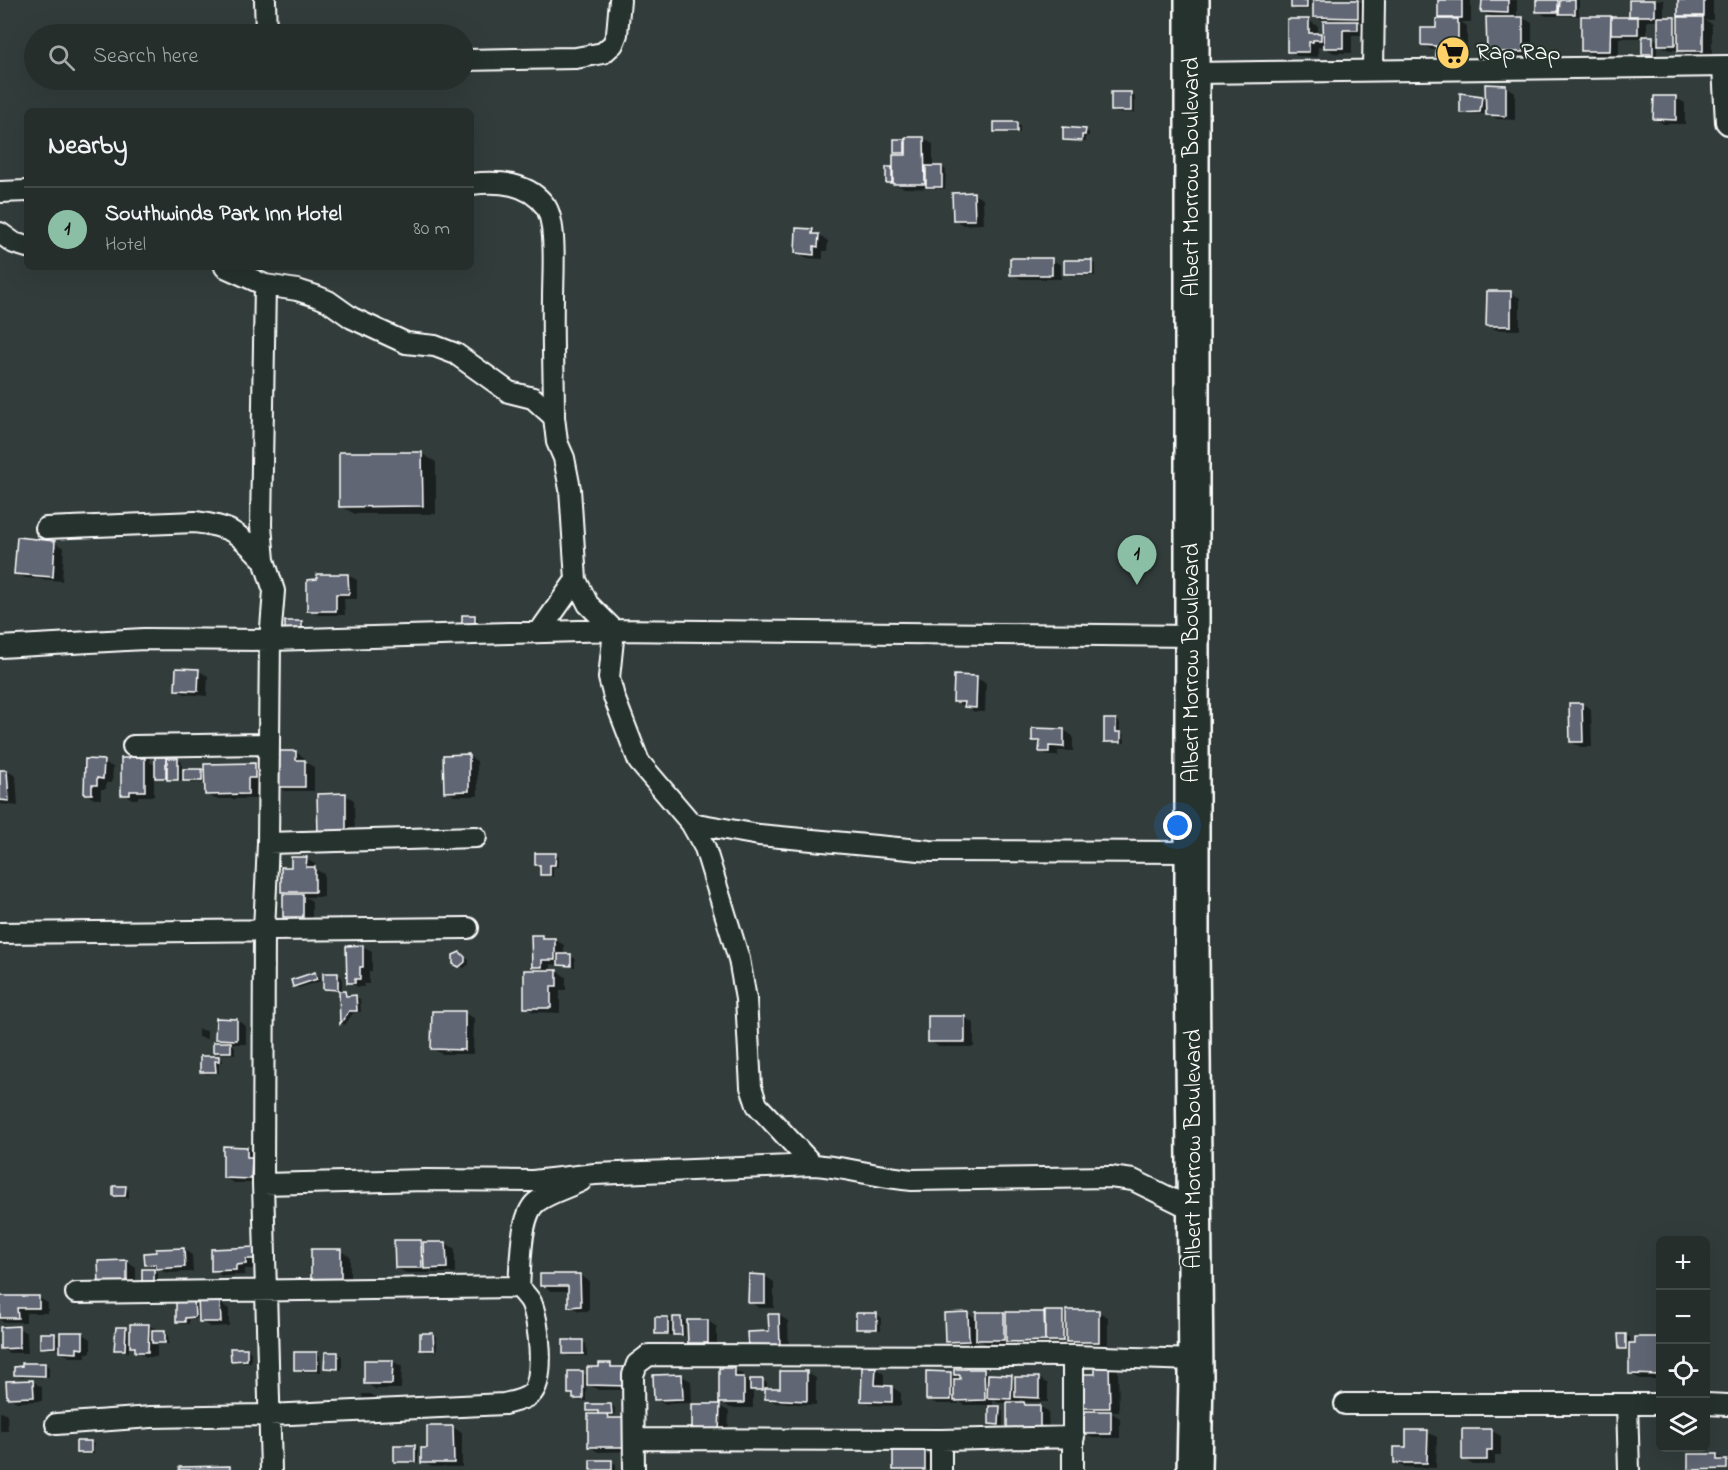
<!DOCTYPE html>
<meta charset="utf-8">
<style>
:root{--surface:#262e2c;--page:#323a38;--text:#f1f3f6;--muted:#a4a8a9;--line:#424a48;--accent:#8abfa5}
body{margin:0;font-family:"Indie Flower",sans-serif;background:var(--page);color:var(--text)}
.controls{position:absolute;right:18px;bottom:18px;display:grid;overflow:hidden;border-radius:9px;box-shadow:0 6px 24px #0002}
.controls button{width:54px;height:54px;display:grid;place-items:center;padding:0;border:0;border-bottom:2px solid var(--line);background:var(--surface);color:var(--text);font:30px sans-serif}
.you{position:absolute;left:1178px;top:826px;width:21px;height:21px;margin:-15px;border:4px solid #fff;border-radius:50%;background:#1a73e8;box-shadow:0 0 0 9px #1a73e833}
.badge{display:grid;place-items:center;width:39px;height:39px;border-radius:50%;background:var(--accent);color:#111;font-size:20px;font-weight:700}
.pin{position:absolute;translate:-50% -50px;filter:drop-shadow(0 2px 3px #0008)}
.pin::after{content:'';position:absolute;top:32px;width:21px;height:18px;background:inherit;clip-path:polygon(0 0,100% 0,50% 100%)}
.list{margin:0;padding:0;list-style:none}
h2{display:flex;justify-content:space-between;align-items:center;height:78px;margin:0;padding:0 24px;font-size:26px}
h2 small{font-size:20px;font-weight:400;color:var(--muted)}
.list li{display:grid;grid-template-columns:39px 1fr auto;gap:18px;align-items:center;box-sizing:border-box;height:84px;padding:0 24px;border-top:2px solid var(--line)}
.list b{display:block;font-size:22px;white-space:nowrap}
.list p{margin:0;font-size:20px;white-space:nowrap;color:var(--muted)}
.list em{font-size:20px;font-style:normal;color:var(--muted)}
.icon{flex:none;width:33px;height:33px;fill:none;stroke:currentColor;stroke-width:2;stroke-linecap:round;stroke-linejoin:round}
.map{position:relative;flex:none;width:1728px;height:1470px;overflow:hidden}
.search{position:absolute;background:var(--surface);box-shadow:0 6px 24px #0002;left:24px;top:24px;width:450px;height:66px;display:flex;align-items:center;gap:15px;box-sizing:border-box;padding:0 21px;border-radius:33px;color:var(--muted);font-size:22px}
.panel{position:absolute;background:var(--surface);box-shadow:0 6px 24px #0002;left:24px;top:108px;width:450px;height:162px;border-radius:9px}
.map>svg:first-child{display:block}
.shadow{fill:#0007;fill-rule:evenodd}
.building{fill:#616673;stroke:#fff;stroke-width:1.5}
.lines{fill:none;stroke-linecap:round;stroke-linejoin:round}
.minor-casing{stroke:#fff;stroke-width:24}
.trunk-casing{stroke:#fff;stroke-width:38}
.minor{stroke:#26332d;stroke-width:20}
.trunk{stroke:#26332d;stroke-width:33}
.labels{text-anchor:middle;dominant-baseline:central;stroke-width:4.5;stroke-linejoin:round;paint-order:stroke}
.poi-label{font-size:24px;fill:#fff;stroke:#26332d;text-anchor:start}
.street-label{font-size:24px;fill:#fff;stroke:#26332d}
</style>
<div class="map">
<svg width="1728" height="1470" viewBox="0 0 1728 1470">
<rect width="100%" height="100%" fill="#323d3b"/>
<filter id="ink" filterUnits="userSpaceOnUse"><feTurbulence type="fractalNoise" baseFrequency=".0167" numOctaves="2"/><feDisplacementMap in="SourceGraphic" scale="12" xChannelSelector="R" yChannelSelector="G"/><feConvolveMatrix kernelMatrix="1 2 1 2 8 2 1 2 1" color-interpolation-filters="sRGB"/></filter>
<g filter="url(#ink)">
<path class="shadow" d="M1292 0H1307L1310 2V10H1296L1292 8Z
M1315 0H1357L1366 5V22H1357L1367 27V35H1352V53H1334L1325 48V44H1322V47H1318V57L1297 56 1288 51 1309 21 1318 26V34L1325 37V22L1315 16Z
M1439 0H1471V22H1461L1467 26V51H1458V60H1446L1437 55V50H1432L1423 45 1438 29Z
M1483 0H1517V18H1523L1532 23V56L1497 57 1488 51 1495 18 1483 12Z
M1537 0H1579V16H1546L1537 11Z
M1630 0H1664V18H1675L1680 21 1686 18 1679 15V0H1713V20H1705L1712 24V56H1689L1680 50H1669L1657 43V56H1648L1644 53V38H1619V56L1591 55 1582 50 1583 17 1630 18ZM1647 21H1659V42L1653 38H1647Z
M1506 86 1515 92V120L1497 119 1488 114Z
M1112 93H1131L1135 96V113H1116L1112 111Z
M1481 97 1485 99 1484 114H1466L1462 112Z
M1676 98 1685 103V124H1664L1655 119Z
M1016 124 1020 126V133H1000L996 131Z
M1085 130 1089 132V136H1086V142L1068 141 1064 139Z
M924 139 933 144V167H942L946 170 945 189 904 188 887 182 892 168 895 170 902 156 896 153 904 140 907 142Z
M973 194 983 199 984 224 963 225 954 219Z
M812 231 828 241 827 251H823V259L805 258 796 252Z
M1011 259 1052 260 1061 265V279H1021L1011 274Z
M1091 262 1095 264V276H1070L1066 273Z
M1488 292 1511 293 1520 298V330H1497L1487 325Z
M422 454 436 462V514H355L340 506Z
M55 543 64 548 62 581 25 578 15 573Z
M348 575 357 580V599H344L345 615H318L309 610Z
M474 616 478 619V626H467Z
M301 622 305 625V631L287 632Z
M199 671 208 676 207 696 185 694 176 689Z
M976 678 986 683 985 712H975L954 701Z
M1582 704 1591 709 1592 747H1581L1571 742Z
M1116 720 1120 723V733L1124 735 1125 743H1110L1106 741Z
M1064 730 1073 736V751H1058V756H1050L1041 751V744L1033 740Z
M140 752 150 757V762L157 766 165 759 177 760 182 762V770H202L206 773 255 764 264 769V782H257V799H215L206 794V783H189L182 779V781H173L169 779H161L154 775V796H138V799H132L123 794 130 760Z
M296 752 305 758V762L314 767V791H285L276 786Z
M468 756 477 761 478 796H455L446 791Z
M103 762 113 767 112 783H106V789H101V799H94L85 793Z
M0 771H7L16 776 18 806 0 804Z
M345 795 354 800 355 840H328Z
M555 854 559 857V867H553V877L541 874V867L537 864Z
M306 859 315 864V869L324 874V897H305L312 901V921L293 922 284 916 289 895 282 891 292 869Z
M542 937 546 939H554L564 945V955L575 958V967L551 964V971H557L566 977V990H560V1013L534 1012 525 1007 542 971 533 966Z
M363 947 372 952V971H369V984H364V987H358L348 982Z
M460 954 469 960V964L464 968 455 963Z
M315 973 319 976 321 981 299 988 295 986Z
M338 975 342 977V993L349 995V997H356L360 999 361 1012 353 1013 345 1025 341 1023V991H328L324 988Z
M464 1013 474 1018 473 1054H442L433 1049Z
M965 1018 974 1023V1047H939L930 1041Z
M237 1020 246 1026V1044H230L235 1046V1054H219L215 1052 227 1044 217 1038Z
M198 1029 207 1031V1039L198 1037Z
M218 1058 223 1060V1062H219V1073L206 1074 202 1071Z
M247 1148 256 1153 260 1183H234L224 1177Z
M125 1187 129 1190V1198H118L114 1195Z
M421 1241 424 1243H446L455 1249V1273H434L430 1271V1273H406L397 1268Z
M183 1249 192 1255 193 1272 167 1273 146 1264Z
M255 1249 264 1254V1263H254V1269H245V1275L222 1276 213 1270Z
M340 1251 350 1256V1283L322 1284 313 1278Z
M127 1262 136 1267V1288H109Z
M144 1271H154L158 1273V1286L147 1285Z
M580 1275 589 1281V1311H579L570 1306 569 1291H551L542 1285Z
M750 1276H765L774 1282V1308H759L750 1302Z
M0 1298H39L48 1303V1313H26V1322H3L0 1320Z
M212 1298 229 1309V1326L210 1327 201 1321 200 1319H189V1324H182L178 1321 194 1301 200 1304Z
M1063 1312 1068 1315 1099 1312 1108 1317V1346H1077L1072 1344V1346H1016L986 1344 978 1339V1346L956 1347 947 1341 968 1314 978 1319 1004 1314 1007 1315V1314ZM1014 1340H1071V1343H1014Z
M876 1314 881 1317V1330H862L858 1328Z
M779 1315 788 1321 789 1351 749 1347 770 1333Z
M668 1318 674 1322V1318H681L685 1321V1336H678L672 1332V1335H661L657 1333Z
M708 1321 717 1327V1347L698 1348 689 1342Z
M148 1325 168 1334 169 1344H157V1357H146L129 1345V1352L120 1351 116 1349 125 1328 131 1332Z
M0 1328H18L27 1333 28 1353H9L0 1348Z
M82 1333 91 1339V1353H86V1357H70L61 1352V1349H46L42 1347 54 1334 58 1337V1346H61Z
M433 1334 437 1337V1352H426L421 1349Z
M1626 1335 1630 1338V1345H1637V1338L1660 1339V1379H1640L1630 1373 1631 1351 1620 1349Z
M582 1341 586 1344 587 1356H568L564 1353Z
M247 1349 251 1352V1362H236L232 1360Z
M316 1353 320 1356 321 1372H300L296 1369Z
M338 1354 342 1356V1370H330L326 1367Z
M392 1361 402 1366 401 1389H375L366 1383Z
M45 1364 49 1367V1378L20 1377 16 1375Z
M1109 1364 1118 1369 1119 1412H1110L1120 1418V1438H1093L1083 1433 1092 1413 1083 1407 1097 1376Z
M610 1365 638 1390H598L586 1383V1401H578L569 1393 582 1373 589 1376Z
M875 1368 884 1374V1387H892L901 1393V1406L872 1405 863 1400Z
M734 1370 744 1375V1379L751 1383 763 1381 767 1383V1390H782L806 1372 816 1378V1405L776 1403 767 1398V1392L753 1390V1408H730L721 1402Z
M984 1370 994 1376 1011 1377 1017 1380 1039 1378 1048 1384V1402H1026L1020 1399V1404L1029 1406H1039L1048 1411 1049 1432 1018 1433 1009 1427 1008 1403H998L993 1400V1407L1003 1410V1426H994L990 1424V1405H965L959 1402V1404H937L927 1399 951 1373 955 1376V1371Z
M655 1376H682L691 1381 692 1403 665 1404 656 1399Z
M33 1382 42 1387V1401L17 1402 8 1397Z
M362 1394H371L375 1397 376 1406 363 1404Z
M611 1405 615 1408V1416H606L614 1420 633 1451 598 1452 589 1446 605 1416 589 1410Z
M719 1406 729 1411 728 1439H703Z
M0 1412 7 1414 8 1431H0Z
M453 1427 462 1433V1467H432L422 1462 428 1449Z
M1492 1431 1501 1436V1455H1495V1465H1473L1464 1459Z
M1427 1432 1437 1437 1436 1468 1404 1467 1395 1462 1407 1448Z
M90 1442 94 1444V1454L82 1455 78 1452Z
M414 1446 418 1448V1463H400L396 1461Z
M895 1452 925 1453 934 1458V1470H895Z
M1689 1456H1717L1728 1462V1470H1689Z
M612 1462 616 1464V1470H591Z"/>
<path class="building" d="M1291 0H1307V8H1291Z
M1313 0H1358V18L1313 17Z
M1438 0H1462V18H1438Z
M1482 0H1508V13L1481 12Z
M1536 0H1558V12H1536Z
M1560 0H1575V14H1559Z
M1629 0H1655V16H1629Z
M1678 0H1704V16H1678Z
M1581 16H1611L1610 51H1581Z
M1486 17H1523V52H1487Z
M1611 17H1638V34H1611Z
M1658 17H1675V45H1658Z
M1678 17H1703V51H1678Z
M1287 19H1309V33H1321V40H1313V42H1309V52H1287Z
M1436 19H1458V46H1450V56H1436V46L1421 45V28H1436Z
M1323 21H1358V30H1343V48H1324Z
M1642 36H1653V54H1642Z
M1485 84 1506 85V116L1486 115Z
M1111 92H1131V111H1111Z
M1460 93 1482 96 1480 112 1460 113Z
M1654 96H1676V120L1653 119Z
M994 122H1017V132H994Z
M1063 127 1086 129 1085 135H1082V141L1063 140Z
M906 137H924L925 184H893V155H906Z
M894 139H905V153H894Z
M926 166H942V187H926Z
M886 167H892V183H886Z
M974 192 975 220H953L952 193Z
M796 228 813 229 812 234H819L818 247 814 246V255L795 253Z
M1010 258H1052V275H1010Z
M1064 260H1092V274H1064Z
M1487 291H1511V326H1486Z
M339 452H422L423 506 339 507Z
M17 537 55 541 53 577 14 574Z
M317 574H348L349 594H336V611H307V580L317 579Z
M462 615H475V624L462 625Z
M285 621H302V629H294L295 632 285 633Z
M176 668 199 669 198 691 175 690Z
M954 675 977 676 976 708 964 707 965 702H953Z
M1569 703H1582L1583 742H1570Z
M1104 719H1116V732H1121V742H1104Z
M1032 728 1064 729V747L1049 746V752H1039L1040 741H1032Z
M129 750H141V758H145V791H130V795H121V758H129Z
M274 751H296V760H305V787H274Z
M469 754V791L444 792 443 755Z
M155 757H166V778H155Z
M167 758H178V780H167Z
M85 759 104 760 103 779 97 778V785H92V794H84Z
M255 763V778H248V794L205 795 204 764Z
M183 769H202V781H183Z
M0 770H7L9 801 0 800Z
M346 793V835L318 836 317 794Z
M535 853H556L555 865H550V875H540V865H535Z
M291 857H307L306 867H315V892H281V867H291Z
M283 894H303V917H283Z
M531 935H542V938H555V960H542V967H532Z
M363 945V967H360V979H355V983H347L346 946Z
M460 952 465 957V962L459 967 453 964V955Z
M558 954H571V966L558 965Z
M524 970H557V986H551V1008H524Z
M315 972 317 979 293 987 291 980Z
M323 973H338V990L323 989Z
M339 991H345L346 996 356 995 357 1011H349L340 1024Z
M432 1011H465V1050L431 1049Z
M928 1016H965V1042H928Z
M216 1018 237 1019V1040L215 1039Z
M213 1042H231V1052H213Z
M200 1056H219V1061H215L216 1072H200Z
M223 1146 247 1147V1157H252L251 1179 223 1178Z
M113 1186H126L125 1196H113Z
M394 1240H421L422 1268H395Z
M423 1242H446L447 1268 424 1269Z
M255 1247V1259H246V1264L236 1265V1270L211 1271V1249Z
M184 1248 185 1267 156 1269V1264L145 1265 144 1253 156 1252V1249Z
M311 1249H341V1279H311Z
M127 1260V1284H99L98 1261Z
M142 1269H154V1284H142Z
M540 1274H580L581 1306 568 1307V1286H540Z
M749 1274 765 1275V1303H748Z
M0 1296H39V1308H17L18 1318H0Z
M198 1297H212L213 1302H220L221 1322H199Z
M194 1299 195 1317 185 1318V1322H176V1300Z
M1066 1310H1099V1342H1066Z
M1045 1311H1063V1341H1045Z
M968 1312 969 1341 945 1342 944 1313Z
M976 1312H1004V1340H976Z
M1006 1312H1044L1045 1341 1006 1342Z
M856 1313H877V1329H856Z
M768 1314H779L780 1346 748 1347 747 1332 769 1331Z
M655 1317H668V1334H655Z
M673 1317H681L682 1335H673Z
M687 1320H708V1343H688Z
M130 1324H149L148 1352H135V1347H130Z
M19 1326V1348L0 1349V1327Z
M116 1327H126L125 1350H114Z
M152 1330H165V1343H152Z
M60 1332H83V1349L77 1348V1353L60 1352Z
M40 1333H55V1347L40 1348Z
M420 1333H433L434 1350H420Z
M1618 1334H1626V1349H1619Z
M1635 1337H1660V1375L1629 1374V1343H1635Z
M563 1340H583V1354H563Z
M230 1348H247V1360L231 1361Z
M294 1352H317V1370H294Z
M325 1352H338V1369L324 1368Z
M364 1360H393L392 1384H364Z
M22 1363H45V1376L14 1375V1367L22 1366Z
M599 1363H611V1367H630L629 1386 587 1385V1367H599Z
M1109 1363 1110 1408H1082L1081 1374H1095V1366Z
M862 1367H876L875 1385 892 1386V1402L861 1401Z
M719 1368H735V1377H744V1403H719Z
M954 1369H984L985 1400 954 1401V1379H960V1375H954Z
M568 1371H583V1399H573V1394H568Z
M780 1371H807V1401L765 1399V1388H780Z
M926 1371 951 1372V1400H926Z
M682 1374 683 1399 654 1400 653 1375Z
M988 1374 1012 1375 1011 1399 987 1398Z
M1015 1377H1039V1398L1015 1397Z
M750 1379H763V1390H750Z
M33 1380 34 1397 7 1398 6 1381Z
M1007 1402H1024L1025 1405H1040V1428H1007Z
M587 1404H611L612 1414H598V1411H587Z
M692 1404H720L719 1435 692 1434Z
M989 1406H1000L999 1425 989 1424Z
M1082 1411H1111V1434H1082Z
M588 1414H607L608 1418H624V1447H588Z
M427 1426H453L454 1463H421V1448H427Z
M1462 1429H1492V1450H1487V1460H1462Z
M1406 1430H1428L1427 1463H1394V1447H1406Z
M76 1441H91V1453H76Z
M394 1445H415V1462H394Z
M893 1451H925V1470H893Z
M1688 1454H1717V1460H1727V1469L1688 1470Z
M590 1460H612V1470H590Z
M230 1466V1470H179V1467Z"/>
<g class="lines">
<g class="minor-casing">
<path id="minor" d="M265 0 266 34
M464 60 576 58 603 53 613 44 617 34 620 0
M1723 67 1726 122 1728 124
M1373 70 1374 0
M1193 73 1728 66
M471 184C498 181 529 182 546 207 557 225 553 276 553 298 552 338 554 378 554 417
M0 192 27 191
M0 233 14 243 27 247
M225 267 265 285 297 290 316 296 328 301 352 318 406 343 435 346 456 354 509 392 533 398 554 417 557 442 564 458 570 489 576 580 540 631
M46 528 195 522C234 527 237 533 264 560
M576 580 588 604 614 630 609 678 614 697 639 762 691 823 705 848 739 959 746 999 751 1087 757 1105 813 1165
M0 647 144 639 270 640 274 591 264 560 261 526 265 285
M133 746 267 744
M691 823 759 835 930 851 1192 852
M268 843 476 837
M0 933 468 928
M263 1184 426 1180 533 1181 595 1174 813 1165C846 1167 878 1177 912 1180L1110 1177 1133 1180 1194 1210
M76 1293 519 1287
M1073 1356V1470
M1345 1404H1660
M1627 1404 1629 1470
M1706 1404 1728 1405
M56 1424 151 1417 269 1415 504 1404C512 1402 524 1400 531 1394 546 1380 539 1320 531 1302 528 1297 523 1292 519 1287 521 1266 519 1213 538 1201 551 1192 567 1188 581 1181
M634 1439 941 1440 1074 1437
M271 1470 263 1184 264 930 268 843 270 640 614 630 1192 636
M634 1470 633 1375 637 1364 649 1355 1073 1356 1196 1360
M941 1470V1440"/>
</g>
<g class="trunk-casing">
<path id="trunk" d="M1192 0V948L1196 1376 1194 1470"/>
</g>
<use href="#minor" class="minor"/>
<use href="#trunk" class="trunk"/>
</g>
</g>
<defs>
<g id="supermarket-disc" transform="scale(1.725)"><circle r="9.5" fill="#ffd166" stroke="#26332d"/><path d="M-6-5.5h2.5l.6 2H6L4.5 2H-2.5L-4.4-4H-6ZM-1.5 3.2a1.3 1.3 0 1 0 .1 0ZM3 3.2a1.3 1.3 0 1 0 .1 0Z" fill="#111"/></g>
</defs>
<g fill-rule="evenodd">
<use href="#supermarket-disc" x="1453" y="53"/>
</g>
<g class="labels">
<g class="poi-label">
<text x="1476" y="53">Rap Rap</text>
</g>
<g class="street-label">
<text transform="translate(1192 177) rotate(-90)">Albert Morrow Boulevard</text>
<text transform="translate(1192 663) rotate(-90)">Albert Morrow Boulevard</text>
<text transform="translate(1194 1149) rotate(-90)">Albert Morrow Boulevard</text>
</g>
</g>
</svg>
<div class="controls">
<button>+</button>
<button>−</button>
<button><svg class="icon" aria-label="locate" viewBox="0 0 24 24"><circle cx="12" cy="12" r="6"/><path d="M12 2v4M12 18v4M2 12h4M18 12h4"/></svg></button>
<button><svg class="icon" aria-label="layers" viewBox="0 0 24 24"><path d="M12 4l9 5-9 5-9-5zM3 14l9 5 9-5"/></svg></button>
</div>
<div class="you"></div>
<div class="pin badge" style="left:1137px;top:585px">1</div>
<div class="search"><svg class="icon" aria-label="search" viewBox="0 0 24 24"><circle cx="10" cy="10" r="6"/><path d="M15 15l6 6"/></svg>Search here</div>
<section class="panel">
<h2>Nearby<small></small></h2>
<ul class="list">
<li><span class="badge">1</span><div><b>Southwinds Park Inn Hotel</b><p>Hotel</p></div><em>80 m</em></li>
</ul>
</section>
</div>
